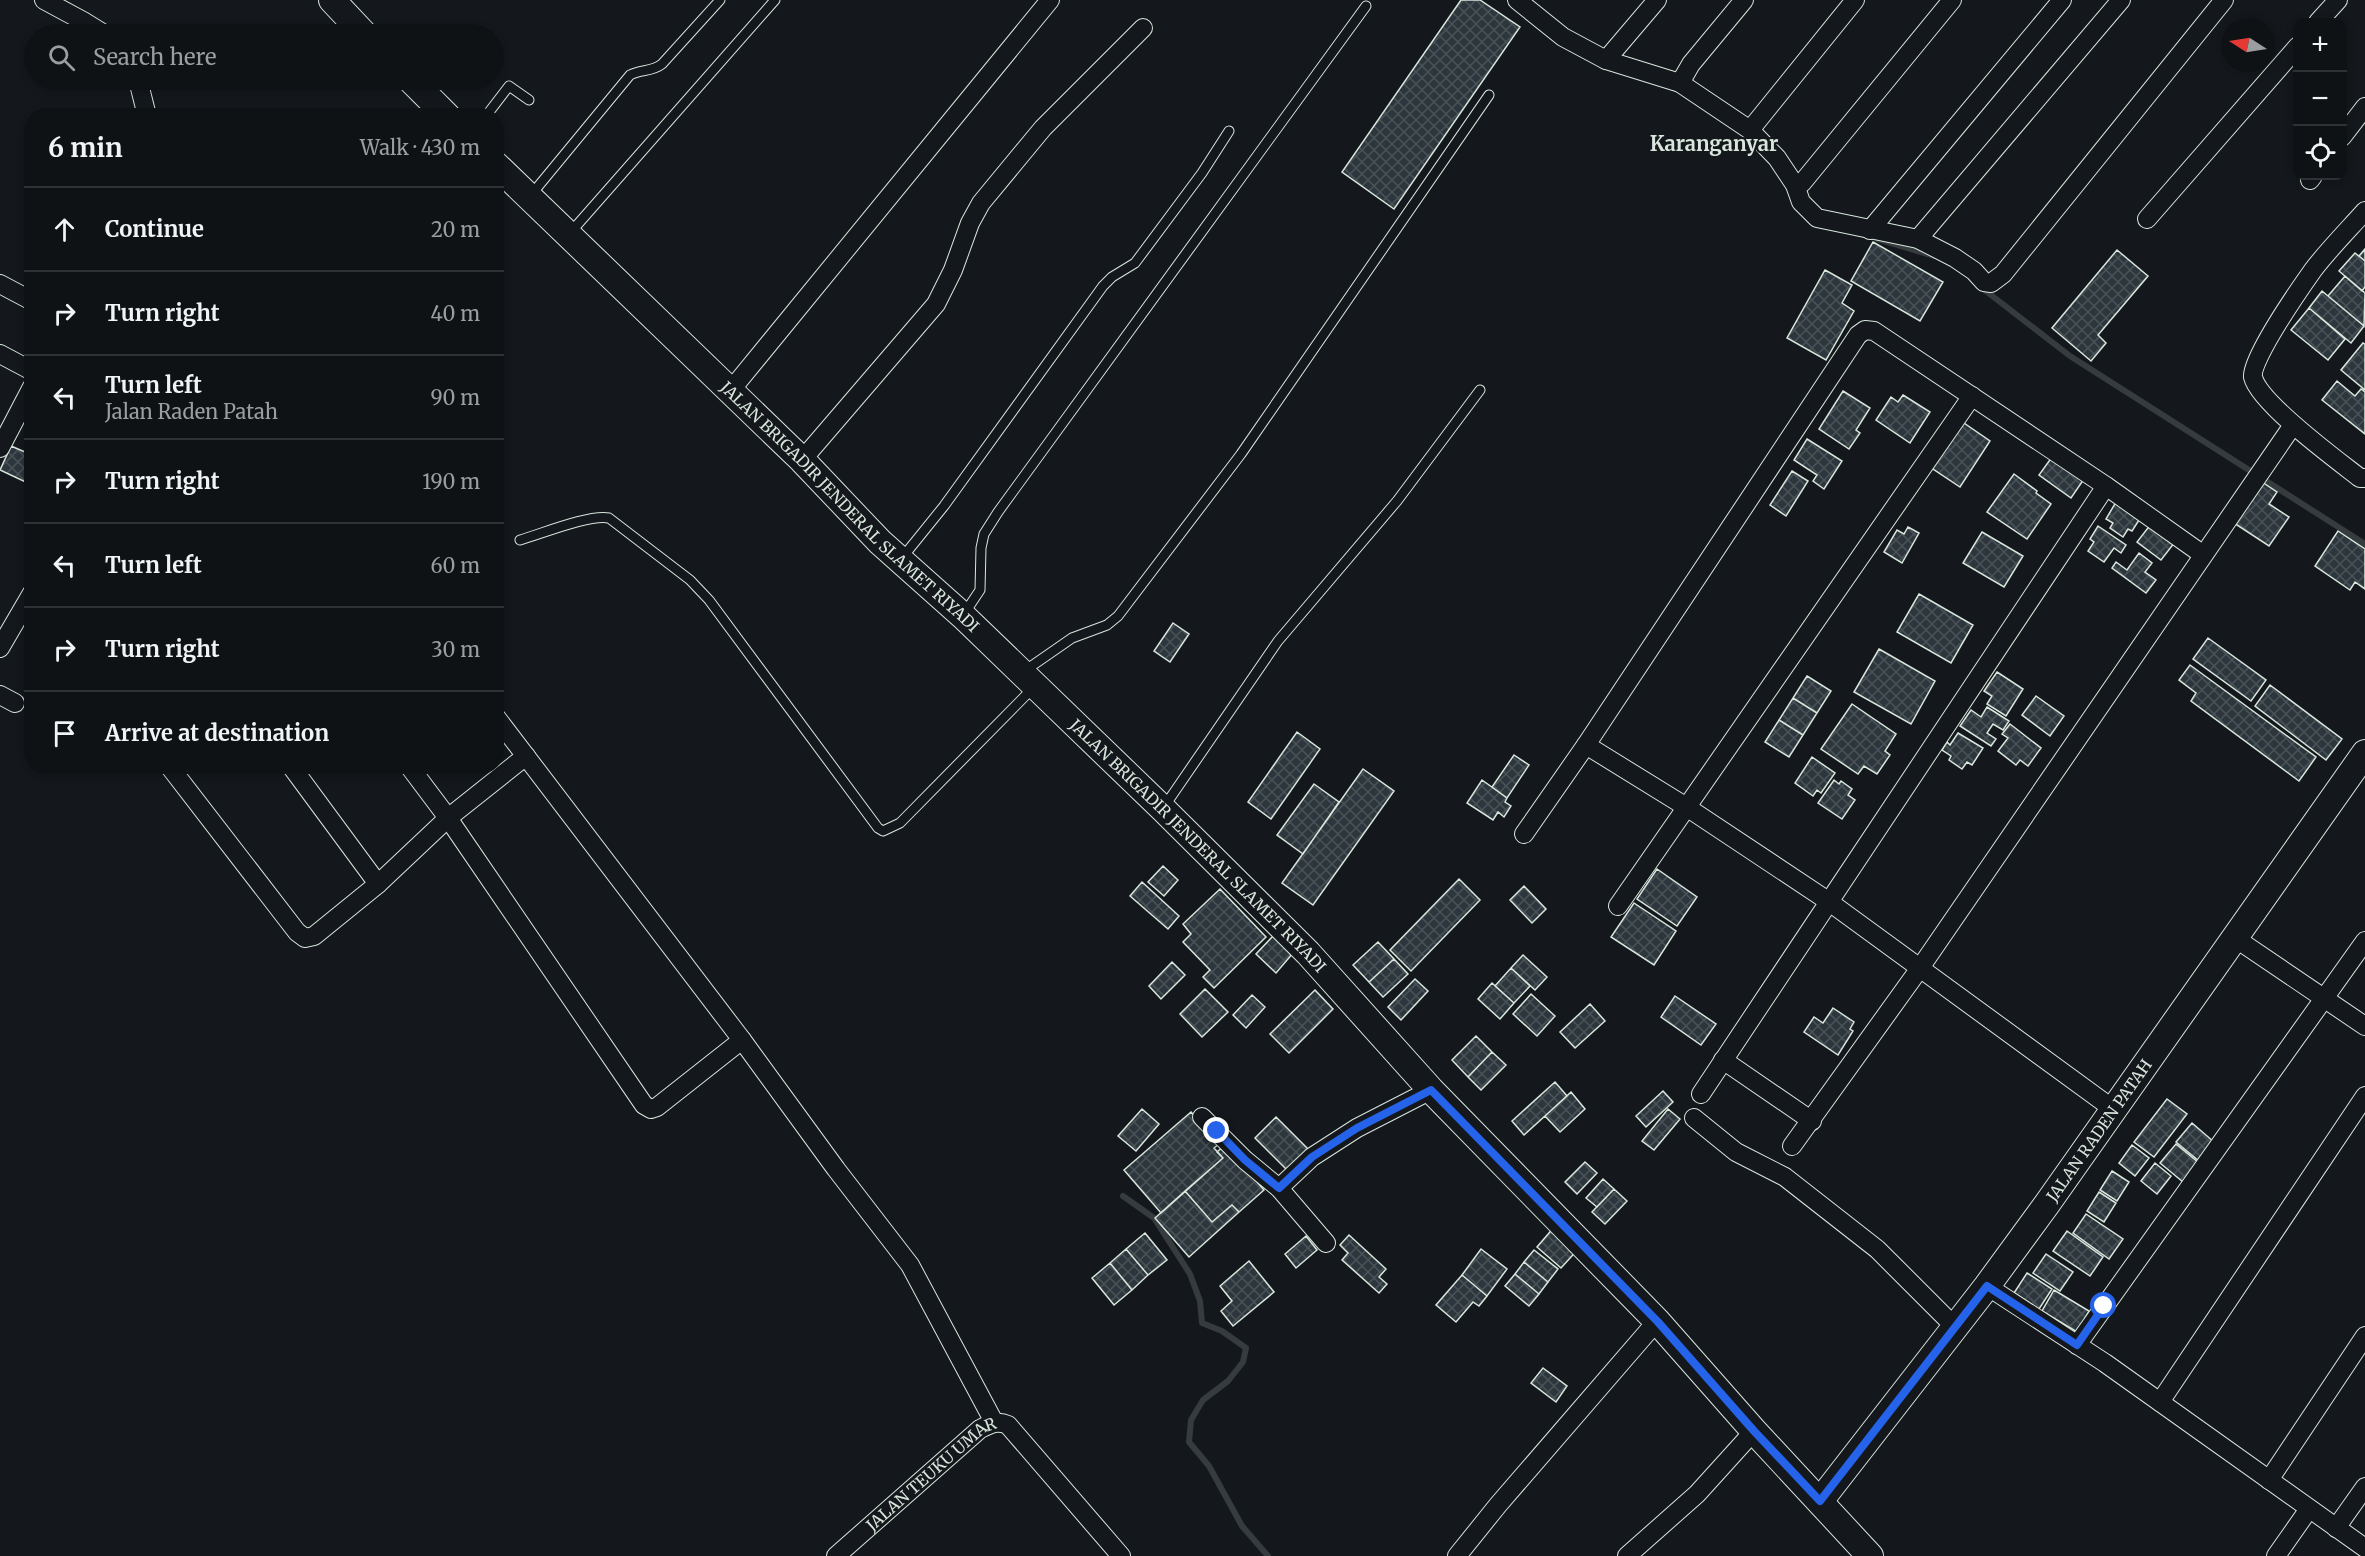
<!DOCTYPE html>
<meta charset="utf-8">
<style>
:root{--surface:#0f1215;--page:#181b1e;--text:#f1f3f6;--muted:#9b9ea0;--line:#2f3234}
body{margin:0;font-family:Merriweather,serif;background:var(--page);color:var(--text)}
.controls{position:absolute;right:18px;top:18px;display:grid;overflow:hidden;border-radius:12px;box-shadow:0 3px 9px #0003}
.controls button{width:54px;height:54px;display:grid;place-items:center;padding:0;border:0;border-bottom:2px solid var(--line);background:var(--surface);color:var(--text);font:30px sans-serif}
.compass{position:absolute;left:2221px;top:18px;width:54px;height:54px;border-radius:50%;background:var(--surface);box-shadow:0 3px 9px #0003;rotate:282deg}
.stop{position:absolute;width:18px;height:18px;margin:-14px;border:4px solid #2563eb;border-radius:50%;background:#fff}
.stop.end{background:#2563eb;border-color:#fff;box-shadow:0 2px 6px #0008}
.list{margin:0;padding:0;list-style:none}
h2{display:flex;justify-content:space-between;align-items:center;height:78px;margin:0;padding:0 24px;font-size:26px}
h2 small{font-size:20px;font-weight:400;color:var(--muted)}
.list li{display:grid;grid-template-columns:39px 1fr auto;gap:18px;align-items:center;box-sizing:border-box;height:84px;padding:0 24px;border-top:2px solid var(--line)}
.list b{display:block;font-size:22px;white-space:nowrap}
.list p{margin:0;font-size:20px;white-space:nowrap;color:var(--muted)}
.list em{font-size:20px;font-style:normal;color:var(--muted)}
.icon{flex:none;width:33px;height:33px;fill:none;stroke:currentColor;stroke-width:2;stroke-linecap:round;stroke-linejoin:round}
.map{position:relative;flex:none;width:2365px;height:1556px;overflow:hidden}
.search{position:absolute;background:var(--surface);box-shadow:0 3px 9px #0003;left:24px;top:24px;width:480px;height:66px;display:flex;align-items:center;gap:15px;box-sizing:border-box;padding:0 21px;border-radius:33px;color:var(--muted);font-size:22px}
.panel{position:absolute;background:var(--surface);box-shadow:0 3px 9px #0003;left:24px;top:108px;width:480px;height:666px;border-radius:24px}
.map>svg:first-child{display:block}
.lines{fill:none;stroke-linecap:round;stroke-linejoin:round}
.stream{stroke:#363b3e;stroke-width:6}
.building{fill:url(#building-cross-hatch);stroke:#d8e6dc;stroke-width:1.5}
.lane-casing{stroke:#d8e6dc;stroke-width:11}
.street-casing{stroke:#d8e6dc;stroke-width:20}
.secondary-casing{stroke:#d8e6dc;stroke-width:28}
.lane{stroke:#14181c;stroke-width:9}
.street{stroke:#14181c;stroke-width:18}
.secondary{stroke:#14181c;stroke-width:26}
.route{stroke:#2563eb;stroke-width:8}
.labels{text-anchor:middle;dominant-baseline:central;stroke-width:4.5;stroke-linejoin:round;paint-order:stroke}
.street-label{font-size:16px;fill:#d8e6dc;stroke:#14181c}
.quarter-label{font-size:20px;font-weight:bold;fill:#d8e6dc;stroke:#14181c}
</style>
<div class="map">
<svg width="2365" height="1556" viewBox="0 0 2365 1556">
<defs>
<pattern id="building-cross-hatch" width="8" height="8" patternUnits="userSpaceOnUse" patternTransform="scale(1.5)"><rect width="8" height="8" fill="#2c363c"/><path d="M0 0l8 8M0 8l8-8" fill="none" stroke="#4a5358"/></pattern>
</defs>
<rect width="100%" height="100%" fill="#14181c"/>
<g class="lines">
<path class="stream" d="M1877 239 1934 256
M1982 288 2070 356 2365 544
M1123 1196 1154 1218 1190 1274 1200 1301 1202 1323 1222 1331 1246 1348 1243 1362 1228 1381 1203 1400 1191 1420 1189 1442 1209 1466 1242 1526 1268 1556"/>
</g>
<path class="building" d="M1461 0H1480L1520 27 1394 209 1342 172Z
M1873 242 1943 282 1920 321 1851 281Z
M2365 249V261L2359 256Z
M2117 250 2148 276 2098 335 2106 343 2091 361 2052 328Z
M2355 253 2365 261V287L2362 291 2339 271Z
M1825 270 1852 285 1842 303 1854 311 1826 360 1787 338Z
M2345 276 2365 293 2364 326 2328 296Z
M2322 291 2364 326 2351 343 2309 308Z
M2309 308 2345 339 2328 360 2291 330Z
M2363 343 2365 344V390L2341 370Z
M2337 381 2355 396 2361 389 2365 392V434L2322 400Z
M1843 391 1870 408 1856 430 1860 433 1849 449 1819 429Z
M1903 395 1930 412 1910 443 1876 420 1891 397 1898 402Z
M1961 421 1990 441 1960 487 1930 467Z
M1807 439 1842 461 1824 489 1813 481 1817 475 1794 460Z
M11 446 32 455V485L0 470Z
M2052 457 2084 479 2071 498 2039 475Z
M1792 471 1808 481 1786 516 1770 505Z
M2014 474 2037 491 2036 493 2051 504 2027 539 1987 512Z
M2262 482 2277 492 2269 504 2289 517 2269 546 2234 523Z
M2116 502 2141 517 2132 531 2128 529 2123 537 2110 528 2113 523 2106 519Z
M2151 524 2175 542 2161 560 2137 542Z
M2098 526 2126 545 2121 553 2114 548 2104 562 2088 551 2094 542 2090 539Z
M1908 527 1919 533 1902 563 1884 552 1897 530 1904 534Z
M2338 531 2365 549V589L2355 582 2350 590 2315 566Z
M1982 532 2023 556 2004 587 1963 563Z
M2139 553 2152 563 2145 572 2156 580 2146 593 2112 568 2116 562 2127 570Z
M1919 594 1973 625 1951 663 1897 632Z
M1173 623 1189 634 1170 662 1154 651Z
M2208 638 2266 680 2251 701 2193 659Z
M1879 649 1935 681 1911 724 1854 692Z
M2190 665 2316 757 2299 781 2191 701 2196 693 2179 680Z
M1997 672 2023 689 2006 716 1987 704 1992 696 1984 691Z
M1807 676 1831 691 1817 713 1793 698Z
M2270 685 2342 739 2326 760 2255 706Z
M2036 696 2064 716 2050 736 2022 715Z
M1793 698 1817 713 1803 735 1779 720Z
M1852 704 1896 734 1885 751 1890 755 1877 774 1864 766 1858 774 1821 749Z
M1987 707 2009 721 2003 730 1993 724 1987 733 1996 739 1991 746 1960 726 1971 710 1981 717Z
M1779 720 1803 735 1789 757 1765 742Z
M2010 724 2041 748 2028 766 2020 760 2016 765 1998 751 2008 738 2002 734Z
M1297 732 1320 749 1271 819 1248 802Z
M1958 733 1983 748 1972 765 1967 762 1962 769 1949 760 1951 756 1942 750 1947 742 1950 745Z
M1514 755 1529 765 1507 798 1492 787Z
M1812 757 1835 773 1821 793 1817 790 1813 796 1795 783Z
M1363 769 1394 791 1313 905 1282 883Z
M1482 780 1507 798 1505 802 1511 806 1504 817 1498 812 1493 820 1467 803Z
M1834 780 1839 784 1841 781 1852 789 1848 795 1855 800 1842 819 1818 803Z
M1314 784 1339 802 1303 854 1277 835Z
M1163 866 1178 880 1164 896 1148 882Z
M1657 869 1697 897 1677 926 1637 899Z
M1459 879 1480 900 1411 971 1390 950Z
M1142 882 1179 916 1168 929 1130 896Z
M1524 886 1546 909 1532 923 1510 900Z
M1220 889 1266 937 1214 988 1203 977 1210 970 1183 942 1191 934 1183 924Z
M1634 903 1676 931 1654 965 1611 937Z
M1274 935 1293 953 1276 973 1256 954Z
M1378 942 1394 959 1369 982 1353 965Z
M1523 955 1547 977 1535 990 1511 968Z
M1394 959 1408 974 1383 997 1369 982Z
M1172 962 1185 975 1161 999 1149 986Z
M1511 968 1530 986 1514 1003 1495 986Z
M1415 979 1428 991 1401 1020 1388 1007Z
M1492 983 1514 1003 1500 1019 1478 999Z
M1205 989 1228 1012 1202 1037 1180 1014Z
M1315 990 1333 1009 1289 1053 1270 1034Z
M1531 994 1555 1016 1537 1036 1513 1014Z
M1252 995 1265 1007 1246 1028 1233 1015Z
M1675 996 1716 1024 1701 1045 1661 1017Z
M1590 1004 1605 1021 1575 1048 1560 1032Z
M1833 1008 1854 1022 1850 1029 1853 1031 1838 1055 1804 1032 1814 1017 1823 1023Z
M1476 1036 1492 1052 1468 1077 1452 1060Z
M1492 1052 1506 1065 1481 1090 1468 1077Z
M1555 1082 1567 1096 1524 1135 1512 1121Z
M1663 1091 1673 1102 1646 1127 1636 1116Z
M1571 1092 1585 1109 1560 1132 1545 1116Z
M2167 1099 2187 1114 2154 1157 2134 1142Z
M1142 1109 1159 1124 1136 1151 1118 1136Z
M1668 1109 1680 1119 1654 1150 1642 1141Z
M1191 1112 1219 1144 1214 1148 1223 1158 1161 1213 1124 1170Z
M1276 1117 1310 1151 1289 1172 1255 1138Z
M2192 1123 2214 1142 2199 1161 2176 1142Z
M2176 1144 2199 1163 2183 1182 2160 1163Z
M1225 1145 1264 1190 1239 1212 1232 1205 1212 1222 1185 1191 1223 1158 1217 1152Z
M2132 1145 2149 1158 2135 1176 2119 1163Z
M1585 1162 1597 1173 1577 1194 1565 1182Z
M2155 1163 2171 1176 2157 1194 2141 1181Z
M2112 1171 2129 1182 2117 1201 2100 1190Z
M1603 1179 1614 1189 1597 1207 1586 1198Z
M1614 1189 1627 1201 1605 1224 1592 1212Z
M1185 1191 1212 1222 1232 1205 1239 1212 1189 1257 1155 1218Z
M2099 1192 2116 1203 2104 1222 2087 1211Z
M2086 1214 2123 1239 2109 1259 2073 1233Z
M1555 1226 1580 1247 1561 1268 1537 1247Z
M2067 1231 2103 1257 2090 1276 2053 1251Z
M1145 1233 1167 1260 1148 1275 1126 1249Z
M1349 1235 1386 1269 1379 1277 1387 1284 1379 1293 1342 1260 1348 1253 1340 1245Z
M1306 1236 1317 1250 1296 1268 1285 1254Z
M1126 1249 1148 1275 1132 1290 1110 1263Z
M1481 1249 1507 1269 1487 1296 1462 1275Z
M1534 1250 1558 1269 1548 1282 1524 1262Z
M2046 1254 2073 1272 2060 1291 2033 1273Z
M1249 1261 1274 1292 1233 1326 1221 1311 1232 1301 1220 1286Z
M1524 1262 1548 1282 1539 1294 1515 1274Z
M1110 1263 1132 1290 1114 1305 1092 1278Z
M2027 1273 2052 1289 2039 1309 2014 1293Z
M1515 1274 1539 1294 1529 1306 1505 1286Z
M1462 1275 1487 1296 1479 1306 1473 1302 1456 1322 1436 1305Z
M2054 1290 2089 1311 2077 1332 2042 1311Z
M1543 1368 1567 1386 1556 1402 1531 1383Z"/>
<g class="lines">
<g class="lane-casing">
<path id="lane" d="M486 116 509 86 529 100
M531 195 630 75C641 69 652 72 662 64L720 0
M570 233 775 0
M520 540C541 534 590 514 609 518L690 580 709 600 878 828 883 831 900 823 1034 687
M902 558 944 506 1103 286 1112 277 1135 263 1202 173 1229 131
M964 614 980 590 981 548 984 534 998 512 1366 6
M1023 672 1072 638 1107 625 1118 616 1241 454 1489 95
M1164 807 1278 641 1397 501 1480 390"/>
</g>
<g class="street-casing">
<g id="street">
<path d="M44 0 83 21 104 34"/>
<path d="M1517 0 1563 37 1606 60"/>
<path d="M1657 0 1606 60 1680 83 1750 130 1777 158 1795 185 1801 202 1817 218 1918 239 1955 258 1974 271 1984 282 1991 283 2003 274 2224 0"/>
<path d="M2318 22 2338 0"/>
<path d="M138 80 147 116"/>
<path d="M1680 83 1691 64 1744 0"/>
<path d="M1750 130 1855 0"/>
<path d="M2342 137 2365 107"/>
<path d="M2310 180 2313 176"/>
<path d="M1795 185 1802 183 1952 0"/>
<path d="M2365 211C2348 230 2329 249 2313 270 2301 287 2250 360 2253 377 2259 403 2337 460 2360 478H2365"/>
<path d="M2147 219 2298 46"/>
<path d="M1870 230 2062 0"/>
<path d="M1918 239 2121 0"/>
<path d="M0 284 32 301"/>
<path d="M0 354 32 371"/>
<path d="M731 390 1050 0"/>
<path d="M0 448 32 387"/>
<path d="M802 460 936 304 953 270 970 223 981 203 1043 128 1143 28"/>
<path d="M0 648 32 593"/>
<path d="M0 695 15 703"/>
<path d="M1586 745 1688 808 1828 901 2113 1109"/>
<path d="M169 766 297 932 305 938 314 936 378 884 448 818 526 756"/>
<path d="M291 766 378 884"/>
<path d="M409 766 448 818 644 1105 651 1109 657 1107 742 1040 496 717"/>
<path d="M1524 834 1586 745 1858 335 1865 330 1874 331 2106 486 2202 554"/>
<path d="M1618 906 1972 396"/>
<path d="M2235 938 2365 1026"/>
<path d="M742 1040 836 1169 910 1265 994 1422"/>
<path d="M1723 1060 1812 1121"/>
<path d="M1701 1094 2106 486"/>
<path d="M1202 1117 1245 1160 1279 1188 1326 1243"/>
<path d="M1694 1118 1736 1152 1785 1177 1877 1249 1954 1326"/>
<path d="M1792 1146 1920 968 2293 425"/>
<path d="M1279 1188 1312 1157 1357 1128 1431 1090"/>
<path d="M1987 1286 2105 1363 2365 1548"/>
<path d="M2077 1345 2365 941"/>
<path d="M2160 1402 2365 1096"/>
<path d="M2269 1480 2365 1336"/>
<path d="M2336 1528 2365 1487"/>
<path id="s1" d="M836 1556 980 1429C990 1424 997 1420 1008 1425L1121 1556"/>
<path d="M1457 1556 1498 1505 1657 1321"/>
<path d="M1627 1556 1697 1494 1754 1431"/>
<path d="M2276 1556 2309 1509"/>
</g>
</g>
<g class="secondary-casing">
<g id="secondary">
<path d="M332 0 364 34"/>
<path d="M411 80 447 116"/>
<path id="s2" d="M496 165 802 460 880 542 963 616 1163 809 1308 953 1431 1090 1657 1321 1754 1431 1870 1556"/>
<path id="s3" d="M1820 1501 1987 1286 2047 1204 2365 753"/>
</g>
</g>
<use href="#lane" class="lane"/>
<use href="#street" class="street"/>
<use href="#secondary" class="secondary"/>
</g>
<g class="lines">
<path class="route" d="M1217 1131 1245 1160 1279 1188 1312 1157 1357 1128 1431 1090 1658 1322 1754 1431 1820 1501 1987 1286 2077 1345 2104 1306"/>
</g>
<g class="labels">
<g class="street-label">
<text stroke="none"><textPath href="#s2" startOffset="492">JALAN BRIGADIR JENDERAL SLAMET RIYADI</textPath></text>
<text stroke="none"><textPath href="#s2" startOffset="978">JALAN BRIGADIR JENDERAL SLAMET RIYADI</textPath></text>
<text stroke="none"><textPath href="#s3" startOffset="464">JALAN RADEN PATAH</textPath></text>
<text stroke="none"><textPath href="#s1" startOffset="126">JALAN TEUKU UMAR</textPath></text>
</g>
<g class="quarter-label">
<text x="1714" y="143">Karanganyar</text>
</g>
</g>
</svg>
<div class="controls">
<button>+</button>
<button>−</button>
<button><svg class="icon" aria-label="locate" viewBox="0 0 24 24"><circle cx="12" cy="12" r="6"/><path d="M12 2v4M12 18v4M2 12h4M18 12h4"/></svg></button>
</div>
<svg class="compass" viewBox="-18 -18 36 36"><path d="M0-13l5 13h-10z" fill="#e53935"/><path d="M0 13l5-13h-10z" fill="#9b9ea0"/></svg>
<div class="stop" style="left:2104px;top:1306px"></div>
<div class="stop end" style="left:1217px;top:1131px"></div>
<div class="search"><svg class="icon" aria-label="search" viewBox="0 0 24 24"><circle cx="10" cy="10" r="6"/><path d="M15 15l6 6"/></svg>Search here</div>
<section class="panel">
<h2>6 min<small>Walk · 430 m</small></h2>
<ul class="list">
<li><svg class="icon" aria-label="ahead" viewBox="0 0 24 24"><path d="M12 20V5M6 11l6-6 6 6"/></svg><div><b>Continue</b></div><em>20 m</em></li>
<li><svg class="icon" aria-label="right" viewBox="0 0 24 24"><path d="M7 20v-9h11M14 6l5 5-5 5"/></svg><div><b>Turn right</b></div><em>40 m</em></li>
<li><svg class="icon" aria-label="left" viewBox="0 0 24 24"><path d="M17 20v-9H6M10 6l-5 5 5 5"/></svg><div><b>Turn left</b><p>Jalan Raden Patah</p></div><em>90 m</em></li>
<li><svg class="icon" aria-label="right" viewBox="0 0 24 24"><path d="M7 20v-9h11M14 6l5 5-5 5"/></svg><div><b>Turn right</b></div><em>190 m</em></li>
<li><svg class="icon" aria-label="left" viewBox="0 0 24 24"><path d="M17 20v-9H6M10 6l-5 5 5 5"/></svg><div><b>Turn left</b></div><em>60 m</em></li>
<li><svg class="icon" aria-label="right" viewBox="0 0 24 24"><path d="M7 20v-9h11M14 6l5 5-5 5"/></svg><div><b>Turn right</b></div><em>30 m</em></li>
<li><svg class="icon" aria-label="arrive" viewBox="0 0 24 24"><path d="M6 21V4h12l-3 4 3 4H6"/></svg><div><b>Arrive at destination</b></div></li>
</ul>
</section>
</div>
